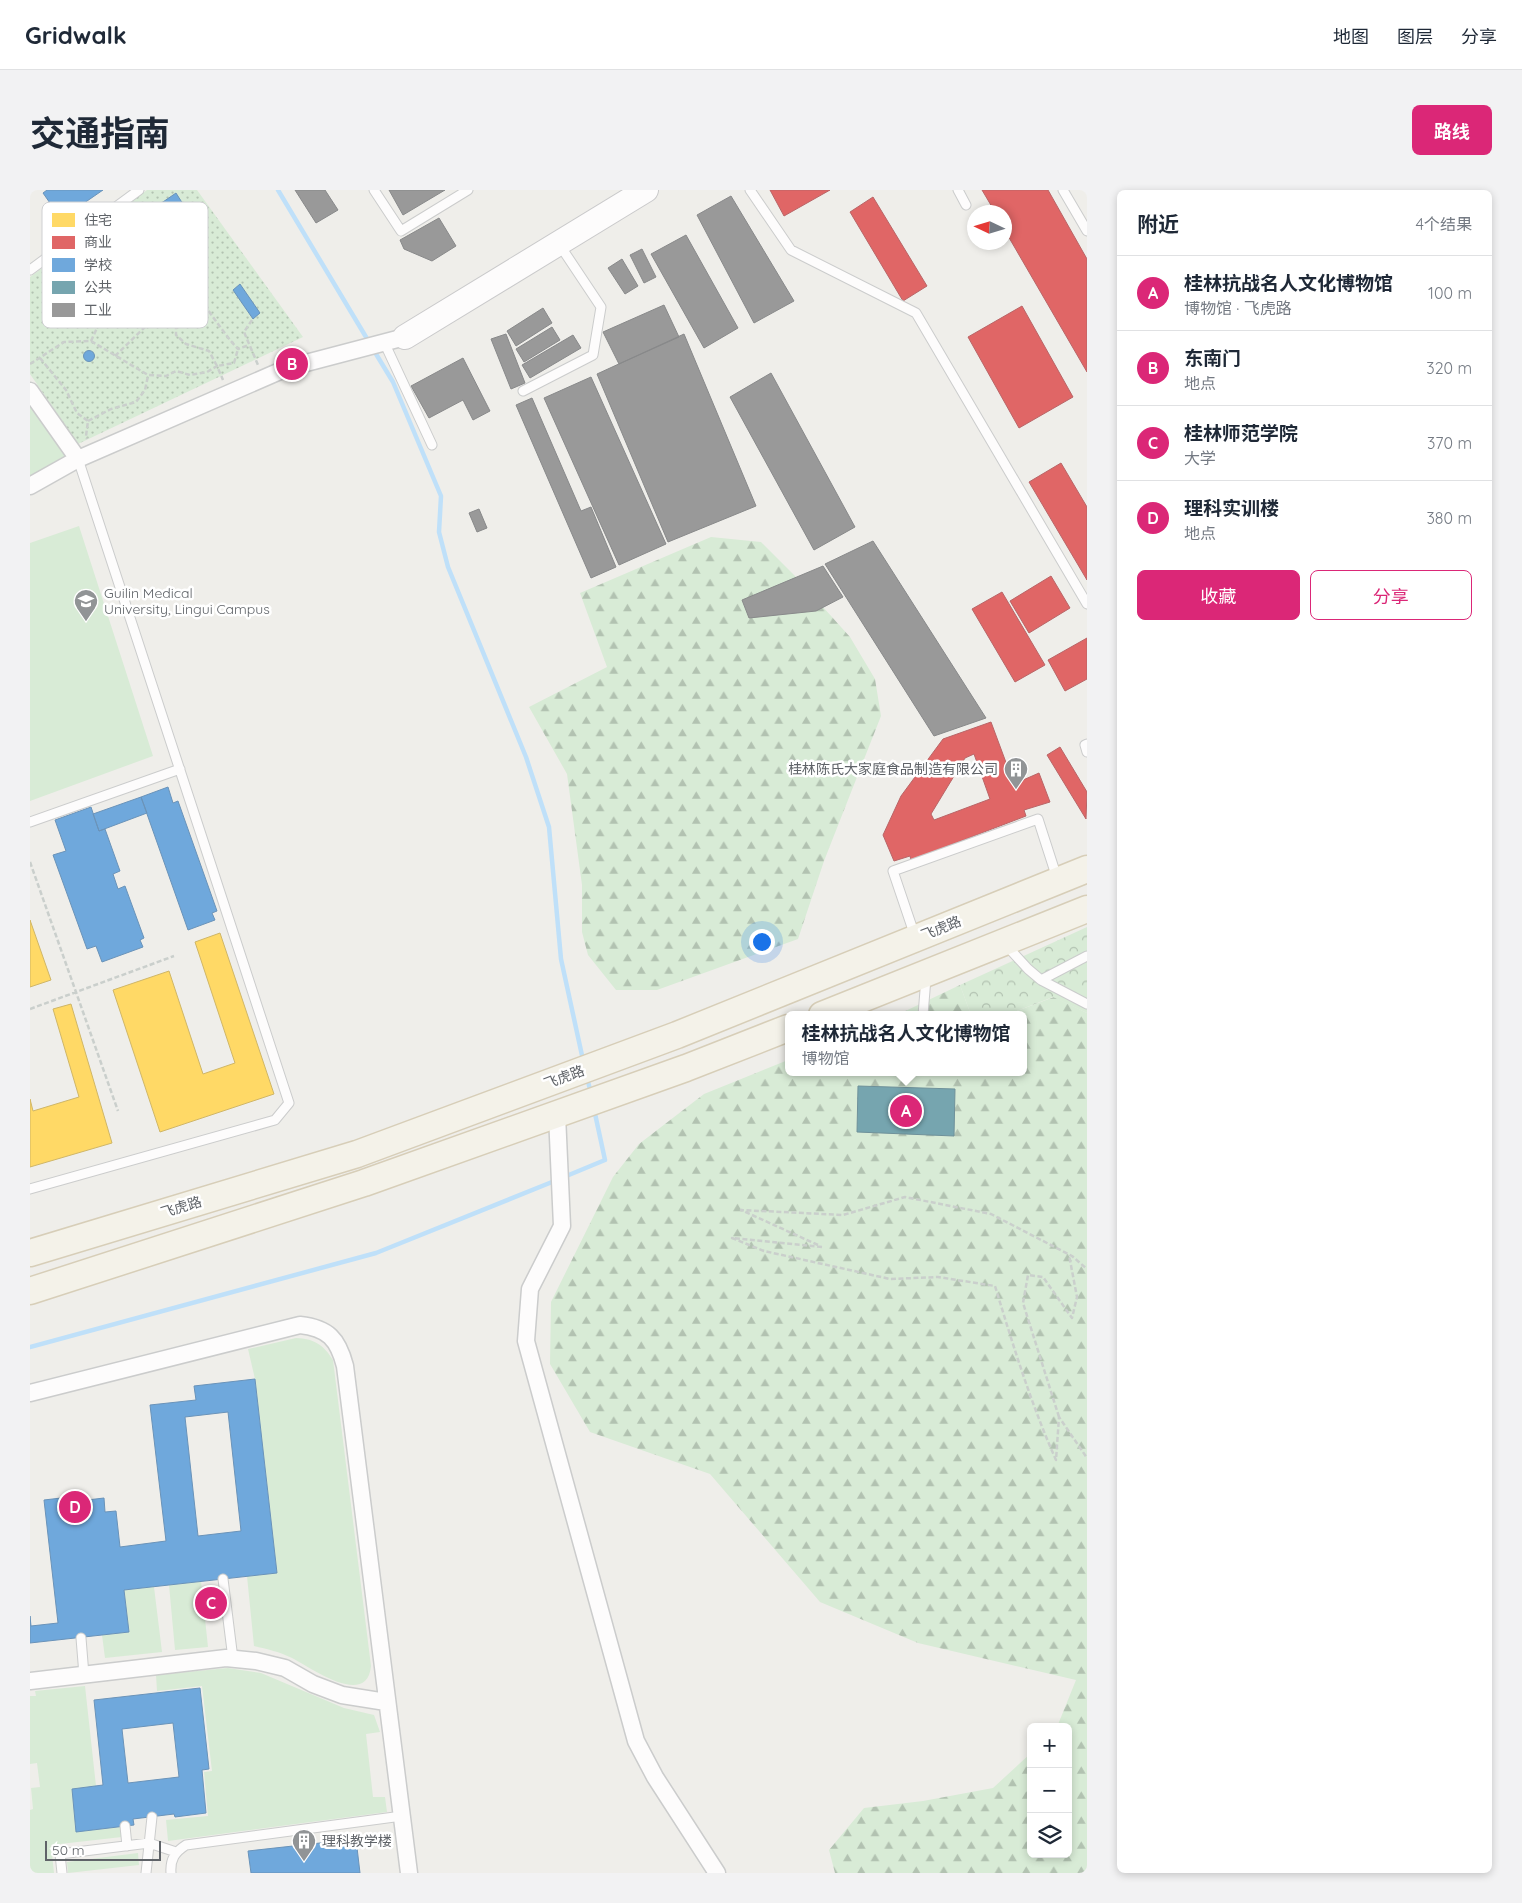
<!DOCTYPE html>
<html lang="zh">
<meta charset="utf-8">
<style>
:root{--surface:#fff;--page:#f2f2f3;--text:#1f2937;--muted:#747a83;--line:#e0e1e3;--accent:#db2777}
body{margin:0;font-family:Quicksand,"Noto Sans SC",sans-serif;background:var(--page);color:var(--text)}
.controls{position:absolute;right:15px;bottom:15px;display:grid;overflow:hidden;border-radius:8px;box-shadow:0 2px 8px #0003}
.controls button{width:45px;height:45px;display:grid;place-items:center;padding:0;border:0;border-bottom:1px solid var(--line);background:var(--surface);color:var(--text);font:25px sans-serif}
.compass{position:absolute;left:937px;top:15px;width:45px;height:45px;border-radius:50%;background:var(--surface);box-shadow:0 2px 8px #0003;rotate:274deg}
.scale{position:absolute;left:15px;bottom:12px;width:116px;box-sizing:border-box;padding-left:5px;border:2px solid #5f6368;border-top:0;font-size:14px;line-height:18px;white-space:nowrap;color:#5f6368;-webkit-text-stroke:4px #fff;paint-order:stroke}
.you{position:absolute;left:731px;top:751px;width:18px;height:18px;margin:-12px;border:4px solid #fff;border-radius:50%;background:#1a73e8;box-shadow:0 0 0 8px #1a73e833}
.badge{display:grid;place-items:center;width:32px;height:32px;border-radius:50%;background:var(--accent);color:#fff;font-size:16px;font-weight:700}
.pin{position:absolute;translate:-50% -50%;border:2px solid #fff;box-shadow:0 1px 5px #0006}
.popup{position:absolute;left:755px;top:821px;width:242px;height:65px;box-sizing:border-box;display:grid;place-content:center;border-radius:8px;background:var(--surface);filter:drop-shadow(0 1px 4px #0005);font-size:16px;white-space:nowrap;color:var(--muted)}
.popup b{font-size:19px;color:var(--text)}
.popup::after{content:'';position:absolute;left:50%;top:100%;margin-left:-10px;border:10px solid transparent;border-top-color:var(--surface)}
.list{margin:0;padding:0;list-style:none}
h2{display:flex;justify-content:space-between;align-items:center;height:65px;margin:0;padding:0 20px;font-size:21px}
h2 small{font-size:16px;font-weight:400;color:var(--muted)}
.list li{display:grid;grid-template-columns:32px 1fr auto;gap:15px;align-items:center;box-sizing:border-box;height:75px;padding:0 20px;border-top:1px solid var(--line)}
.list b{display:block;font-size:19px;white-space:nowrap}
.list p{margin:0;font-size:16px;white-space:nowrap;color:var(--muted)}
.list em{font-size:16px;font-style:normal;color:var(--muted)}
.actions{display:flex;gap:10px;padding:15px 20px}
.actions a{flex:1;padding:11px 0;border:1px solid var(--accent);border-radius:8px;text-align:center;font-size:18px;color:var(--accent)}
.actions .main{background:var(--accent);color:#fff}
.icon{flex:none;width:28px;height:28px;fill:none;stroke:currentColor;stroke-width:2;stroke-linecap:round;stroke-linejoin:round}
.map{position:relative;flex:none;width:1057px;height:1683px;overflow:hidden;border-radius:8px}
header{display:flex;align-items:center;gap:30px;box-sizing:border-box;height:70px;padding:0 25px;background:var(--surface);border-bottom:1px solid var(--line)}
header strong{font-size:24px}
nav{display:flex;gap:28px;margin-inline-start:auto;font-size:18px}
.intro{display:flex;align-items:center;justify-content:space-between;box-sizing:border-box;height:120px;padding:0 30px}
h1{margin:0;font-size:35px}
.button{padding:12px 22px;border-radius:8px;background:var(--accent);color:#fff;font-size:18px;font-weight:700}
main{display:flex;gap:30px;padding:0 30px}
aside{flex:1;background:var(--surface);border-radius:8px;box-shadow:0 2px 8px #0003}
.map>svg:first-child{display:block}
.grass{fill:#d8ebd6}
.forest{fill:url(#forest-firs)}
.park{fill:url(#park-crowns)}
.garden{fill:url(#garden-dots)}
.homes{fill:#ffd966;stroke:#cfb667}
.shops{fill:#e06666;stroke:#b96567;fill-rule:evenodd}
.schools{fill:#6fa8dc;stroke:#6a93b9;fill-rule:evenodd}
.public{fill:#76a5af;stroke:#6f919a}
.industry{fill:#999;stroke:#88898a}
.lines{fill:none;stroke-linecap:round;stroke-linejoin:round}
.stream{stroke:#bfe0f9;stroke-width:4.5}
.lane-casing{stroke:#cbcccc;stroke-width:11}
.street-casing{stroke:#cbcccc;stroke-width:19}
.secondary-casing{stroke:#cacacb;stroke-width:26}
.primary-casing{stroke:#d7ceb8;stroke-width:29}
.path{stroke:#cacfcc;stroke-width:2.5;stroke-dasharray:5 2.5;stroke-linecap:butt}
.lane{stroke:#fdfcfc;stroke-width:9}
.street{stroke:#fdfcfc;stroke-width:16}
.secondary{stroke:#fdfcfc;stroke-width:24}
.primary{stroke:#f4f2e9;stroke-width:26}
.labels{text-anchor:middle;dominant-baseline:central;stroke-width:5;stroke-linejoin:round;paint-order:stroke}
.poi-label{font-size:14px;fill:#5f6368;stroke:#fff;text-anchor:start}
.street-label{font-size:14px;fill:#5f6368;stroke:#fff}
.key{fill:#fff;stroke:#cfd0d2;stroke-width:1}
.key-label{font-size:14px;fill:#5f6368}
</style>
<header>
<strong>Gridwalk</strong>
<nav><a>地图</a><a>图层</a><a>分享</a></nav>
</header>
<div class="intro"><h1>交通指南</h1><a class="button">路线</a></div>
<main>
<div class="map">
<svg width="1057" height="1683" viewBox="0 0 1057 1683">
<defs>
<pattern id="forest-firs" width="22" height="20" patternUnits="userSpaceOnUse" patternTransform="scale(1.25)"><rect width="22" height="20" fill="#d8ebd6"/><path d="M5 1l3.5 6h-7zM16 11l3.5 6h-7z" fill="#b2c2b1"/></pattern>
<pattern id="park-crowns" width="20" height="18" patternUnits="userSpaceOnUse" patternTransform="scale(1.25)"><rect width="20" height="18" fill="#d8ebd6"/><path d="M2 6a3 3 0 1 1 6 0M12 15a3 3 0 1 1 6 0" fill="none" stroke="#b2c2b1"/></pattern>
<pattern id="garden-dots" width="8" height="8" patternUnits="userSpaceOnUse" patternTransform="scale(1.25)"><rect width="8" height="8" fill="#d8ebd6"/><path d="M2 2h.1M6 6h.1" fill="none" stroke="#b2c2b1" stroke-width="1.8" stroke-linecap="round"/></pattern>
</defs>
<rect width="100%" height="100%" fill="#efeeea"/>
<path class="grass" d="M0 201 48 269 0 296Z
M49 336 123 566 0 611V353Z
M266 1148C284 1149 293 1154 303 1170L341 1476C337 1519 280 1477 262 1468 250 1462 237 1459 224 1456L217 1386 247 1382 225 1189 218 1159Z
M171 1391 178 1457 145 1460 139 1395Z
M124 1397 132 1462 75 1468 72 1445 99 1442 94 1400Z
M198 1478 231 1483 314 1518 344 1525 350 1542 336 1544 343 1607H355L357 1622 138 1651 136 1630 178 1626 174 1582 182 1581 172 1496 127 1501 126 1485Z
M55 1496 66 1596 42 1599 46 1641 91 1637 92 1647 21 1655 24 1683H0V1620L3 1619 1 1598 10 1597 7 1573 0 1574V1506H6L5 1501Z
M108 1663 109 1675 38 1683 37 1672Z"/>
<path class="forest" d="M681 347 731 352 765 386 820 447 845 489 851 526 794 671 768 749 627 800H586L558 765 552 742V695L537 584 499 517 577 477 550 403Z
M930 795 941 825H867Z
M1024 807 1057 823V1683H805L799 1660 834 1618 893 1611 963 1598 1001 1563V1664H1038V1537H1027L1046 1490 888 1453 790 1412 680 1284 560 1242 520 1174 521 1112 583 987 609 954 674 904 758 870V882H994V825H976Z"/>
<path class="park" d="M1057 737V823L1023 807 976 825H941L930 795Z"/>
<path class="garden" d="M117 0H167L273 147 48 254 0 184V87Z"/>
<path class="homes" d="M0 730 21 790 0 797Z
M190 743 244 904 130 942 83 800 139 781 173 884 205 873 165 752Z
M41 814 82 953 0 977V909L3 921 49 907 23 819Z"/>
<path class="shops" d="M740 0H800L754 26Z
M952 0H1018L1057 69V182L974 39V22H965Z
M843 7 897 96 873 111 820 22Z
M992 116 1043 207 989 238 938 147Z
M1031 273 1057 317V390L999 292Z
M1021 386 1040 418 999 443 980 411Z
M972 402 1015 475 985 492 942 419Z
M1057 448V489L1035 501 1018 470Z
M961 532 984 594 1009 583 1020 612 994 620 996 626 881 670 880 666 864 671 853 645 871 606 913 549ZM944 564 960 609 904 630 901 624 935 568Z
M1030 557 1057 602 1056 629 1017 565Z"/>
<path class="schools" d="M17 0H73L31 29 13 3Z
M146 3 172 44 155 54 130 14Z
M108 33 123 54 109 65 116 75 105 83 82 51Z
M210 94 230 123 223 129 203 100Z
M53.5 166a5.5 5.5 0 1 1 11 0a5.5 5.5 0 1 1-11 0Z
M261 163 270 184 264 186 255 165Z
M138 597 143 613 148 611 187 721 182 723 185 730 158 740 111 607Z
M111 607 117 623 69 641 63 624Z
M61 617 69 641 75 639 90 681 83 684 88 699 95 696 114 748 110 750 113 757 72 772 66 756 57 759 23 665 36 661 25 630Z
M225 1189 247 1383 94 1400 99 1442 0 1453V1426L1 1436 28 1433 14 1310 31 1308 32 1313 74 1308 75 1322 86 1321 90 1357 136 1351 120 1215 166 1210 164 1196ZM198 1222 211 1341 168 1346 155 1227Z
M170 1498 179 1579 172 1580 176 1623 145 1627 144 1624 103 1629 104 1635 46 1642 42 1599 73 1595 64 1510ZM143 1533 149 1587 98 1593 92 1539Z
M326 1649 330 1683H221L218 1661Z"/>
<path class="public" d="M828 896 925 899 924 946 827 942Z"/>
<path class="industry" d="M265 0H295L308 20 286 33Z
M359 0H415L373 25Z
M701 6 764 111 724 133 667 25Z
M409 28 426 56 402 71 374 59 370 50Z
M656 45 708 138 674 158 621 64Z
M612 59 626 87 614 93 600 65Z
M592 69 608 96 595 104 578 78Z
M634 115 649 147 589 174 573 142Z
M513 118 522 133 486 156 477 141Z
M522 137 530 150 494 172 486 159Z
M476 144 495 193 481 199 461 149Z
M654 144 726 316 638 352 567 184Z
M543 145 551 158 500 188 492 175Z
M433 168 460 221 443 230 433 210 399 228 381 196Z
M741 183 825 337 784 360 700 207Z
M561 187 636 354 589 375 514 208Z
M502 208 551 321 561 317 586 377 561 388 486 215Z
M449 319 457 338 447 342 439 323Z
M843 351 956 528 904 546 795 374Z
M793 376 813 407 786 421 719 428 712 410Z"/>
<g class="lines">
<path class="stream" d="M248 0 339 152
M343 159 363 192 411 306 409 342 418 377 496 567 519 637 531 769 553 870
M557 887 561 904
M534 987 575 970 564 919
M0 1157 346 1063 527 990"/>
<g class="lane-casing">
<path id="lane" d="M344 0 371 41 438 0
M720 0 761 60 886 123 1057 414
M928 0 936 15
M1033 0 1057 41
M0 80 109 0
M354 152 402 255
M493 201 563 165 571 117 529 54
M1057 554 1055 555 1057 562
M0 632 150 579
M885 746 863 681 1008 629 1027 688
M975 754 998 779 1011 790 1057 814
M1011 790 1057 766
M893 825 896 788
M0 999 245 930 259 913 48 269
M193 1389 203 1469
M51 1448 54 1485
M95 1636 97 1656
M32 1683 30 1664 119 1653 146 1662
M116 1683 122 1627
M141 1683C140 1669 145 1662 156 1655L372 1626"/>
</g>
<g class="street-casing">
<path id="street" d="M0 201 48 269
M0 296 48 269 257 178 375 147
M527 925 532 1036 500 1099 496 1151 606 1551 625 1587 687 1683
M0 1203 270 1135C298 1138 308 1149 315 1176L379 1683
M0 1491 196 1468 226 1471 255 1478 283 1494 312 1505 356 1512"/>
</g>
<g class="secondary-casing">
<path id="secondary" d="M375 147 616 0"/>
</g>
<g class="primary-casing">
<path id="primary" d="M792 825 1057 719
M0 1063 327 964 647 845 1057 679
M0 1101 334 993 656 878 758 838"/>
</g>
<path class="path" d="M157 55 167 70 163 102C180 120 191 141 208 159L219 155
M140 121 146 130V145L156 154 179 161 187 176 204 173 208 159
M144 127 158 121 171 111
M222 130 214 142 228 175
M61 151 118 185 136 186 146 181 160 185 177 182 187 176 193 190
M85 166 115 137 145 118 156 93
M10 168 36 200 47 223 58 231 56 246 57 249
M0 174 34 152 61 151 72 127 123 90 163 93
M58 231 81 219 106 212 115 200 118 186
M0 672 88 921
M0 819 144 766
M788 1055 711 1020 813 1025 875 1007 961 1024 1042 1066 1057 1079
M792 1057 702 1048 734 1061 860 1089 908 1087 965 1096C983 1155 1001 1214 1026 1270L1029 1227 1057 1268
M1029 1227 993 1113 998 1085 1013 1087 1042 1128 1047 1107 1039 1065"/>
<use href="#lane" class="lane"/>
<use href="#street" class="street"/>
<use href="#secondary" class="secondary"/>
<use href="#primary" class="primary"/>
</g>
<defs>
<g id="university-pin" transform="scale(1.25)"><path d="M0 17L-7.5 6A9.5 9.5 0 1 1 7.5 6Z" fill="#919496" stroke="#fff"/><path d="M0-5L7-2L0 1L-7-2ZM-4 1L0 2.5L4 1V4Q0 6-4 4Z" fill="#fff"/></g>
<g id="building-pin" transform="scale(1.25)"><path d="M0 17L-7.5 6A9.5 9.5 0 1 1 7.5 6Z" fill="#919496" stroke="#fff"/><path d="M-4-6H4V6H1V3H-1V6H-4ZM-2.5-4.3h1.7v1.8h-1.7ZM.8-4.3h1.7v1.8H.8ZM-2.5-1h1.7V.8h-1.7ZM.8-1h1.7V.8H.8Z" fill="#fff"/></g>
</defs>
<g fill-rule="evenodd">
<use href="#university-pin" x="56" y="411"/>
<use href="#building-pin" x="986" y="579"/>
<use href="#building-pin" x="274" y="1651"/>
</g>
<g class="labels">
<g class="poi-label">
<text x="74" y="403">Guilin Medical<tspan x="74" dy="16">University, Lingui Campus</tspan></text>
<text x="968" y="579" text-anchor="end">桂林陈氏大家庭食品制造有限公司</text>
<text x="292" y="1651">理科教学楼</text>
</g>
<g class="street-label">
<text transform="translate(911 738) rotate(-22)">飞虎路</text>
<text transform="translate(534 887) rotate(-20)">飞虎路</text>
<text transform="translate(151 1017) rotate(-17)">飞虎路</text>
</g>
</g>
<rect x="12" y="12" width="166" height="126" rx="8" class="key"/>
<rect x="22" y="23" width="23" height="14" fill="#ffd966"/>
<rect x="22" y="46" width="23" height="13" fill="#e06666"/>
<rect x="22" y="68" width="23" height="14" fill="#6fa8dc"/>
<rect x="22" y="91" width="23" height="13" fill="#76a5af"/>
<rect x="22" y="113" width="23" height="14" fill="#999"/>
<g class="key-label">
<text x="54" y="35">住宅</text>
<text x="54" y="57">商业</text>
<text x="54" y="80">学校</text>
<text x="54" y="102">公共</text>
<text x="54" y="125">工业</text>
</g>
</svg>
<div class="controls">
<button>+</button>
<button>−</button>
<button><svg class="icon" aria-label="layers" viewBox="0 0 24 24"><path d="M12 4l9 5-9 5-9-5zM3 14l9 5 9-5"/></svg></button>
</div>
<svg class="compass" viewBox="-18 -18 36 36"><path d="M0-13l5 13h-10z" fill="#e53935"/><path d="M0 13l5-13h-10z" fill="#747a83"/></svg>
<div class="scale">50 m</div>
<div class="you"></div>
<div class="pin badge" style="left:876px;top:921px">A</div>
<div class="popup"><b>桂林抗战名人文化博物馆</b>博物馆</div>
<div class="pin badge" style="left:262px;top:174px">B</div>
<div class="pin badge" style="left:181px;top:1413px">C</div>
<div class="pin badge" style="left:45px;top:1317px">D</div>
</div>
<aside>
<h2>附近<small>4个结果</small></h2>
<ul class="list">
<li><span class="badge">A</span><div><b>桂林抗战名人文化博物馆</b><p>博物馆 · 飞虎路</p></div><em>100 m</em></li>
<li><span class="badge">B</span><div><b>东南门</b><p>地点</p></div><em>320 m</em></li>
<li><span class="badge">C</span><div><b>桂林师范学院</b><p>大学</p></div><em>370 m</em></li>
<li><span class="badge">D</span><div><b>理科实训楼</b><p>地点</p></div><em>380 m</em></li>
</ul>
<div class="actions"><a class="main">收藏</a><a>分享</a></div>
</aside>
</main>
